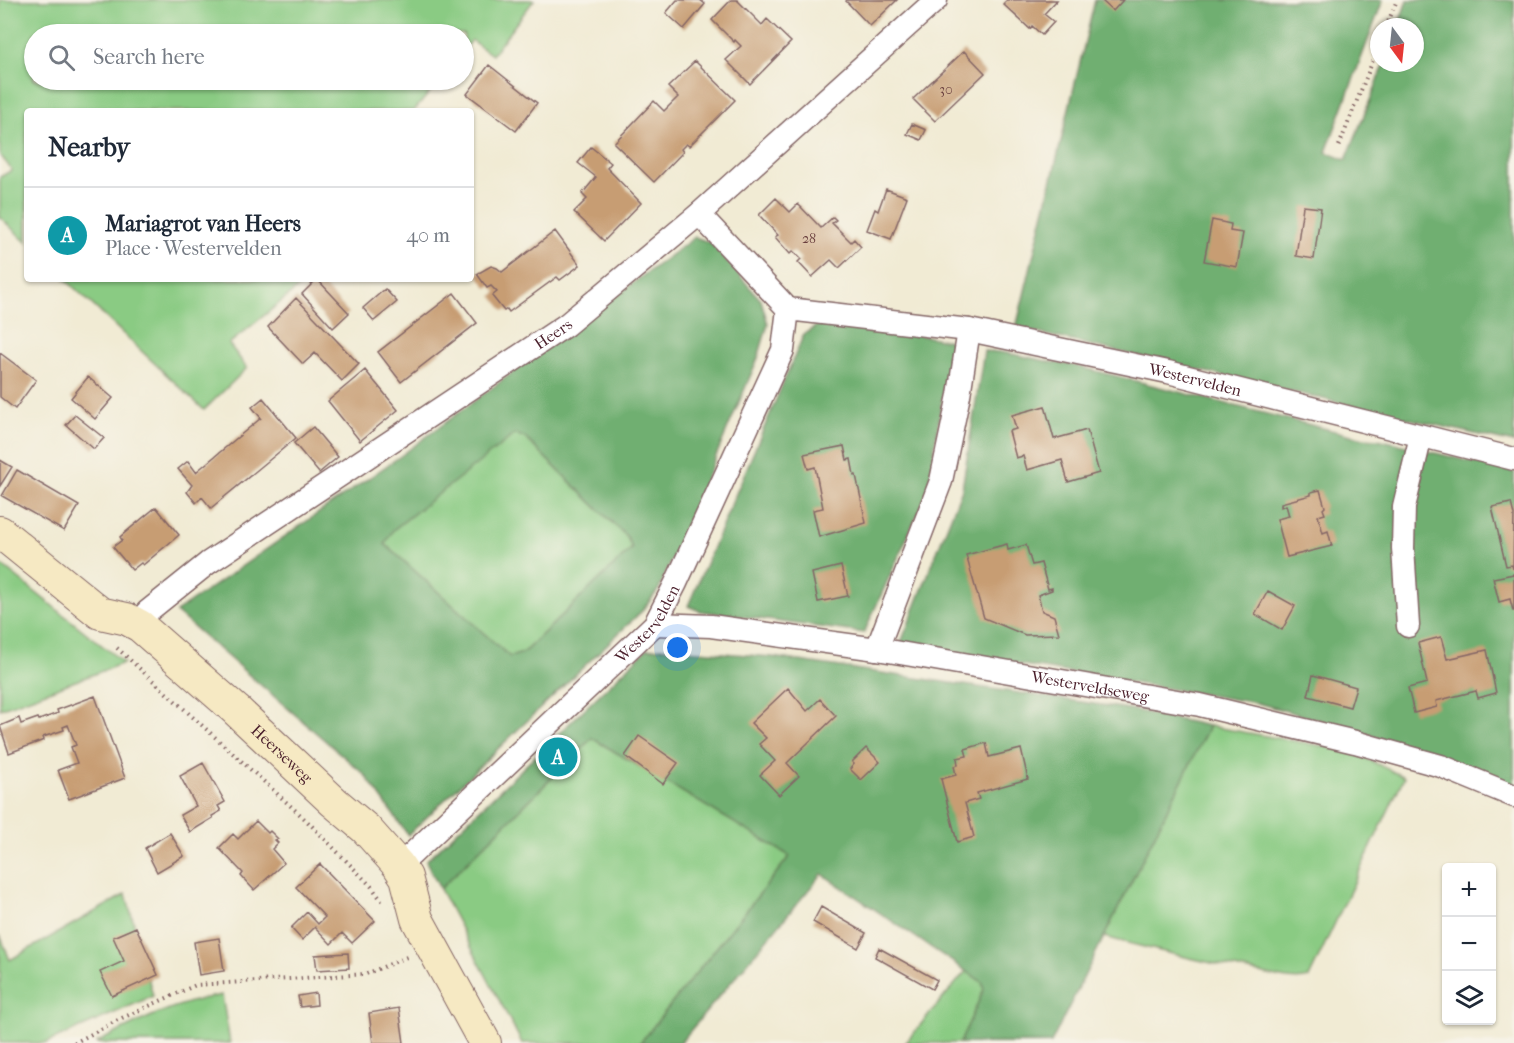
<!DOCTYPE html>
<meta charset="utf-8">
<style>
:root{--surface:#fff;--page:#f2f2f3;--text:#1f2937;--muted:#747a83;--line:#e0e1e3;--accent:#1a73e8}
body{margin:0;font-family:"IM FELL French Canon",serif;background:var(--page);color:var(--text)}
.controls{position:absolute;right:18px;bottom:18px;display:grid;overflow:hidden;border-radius:6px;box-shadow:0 2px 4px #0004}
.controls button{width:54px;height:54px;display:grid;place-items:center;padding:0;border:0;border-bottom:2px solid var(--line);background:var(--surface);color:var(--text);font:30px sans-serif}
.compass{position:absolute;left:1370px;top:18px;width:54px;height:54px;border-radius:50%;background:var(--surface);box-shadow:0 2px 4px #0004;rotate:165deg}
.you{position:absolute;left:678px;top:648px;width:21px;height:21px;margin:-15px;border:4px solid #fff;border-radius:50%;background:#1a73e8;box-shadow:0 0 0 9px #1a73e833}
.badge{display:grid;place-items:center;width:39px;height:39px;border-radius:50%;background:var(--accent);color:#fff;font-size:20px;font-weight:700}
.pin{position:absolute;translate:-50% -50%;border:3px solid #fff;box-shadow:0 2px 6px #0006}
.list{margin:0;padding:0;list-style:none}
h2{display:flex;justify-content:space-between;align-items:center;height:78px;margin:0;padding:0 24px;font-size:26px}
h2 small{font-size:20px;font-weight:400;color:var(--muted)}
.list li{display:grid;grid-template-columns:39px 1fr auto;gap:18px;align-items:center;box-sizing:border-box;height:96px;padding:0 24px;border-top:2px solid var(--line)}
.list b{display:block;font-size:22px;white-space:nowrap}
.list p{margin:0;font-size:20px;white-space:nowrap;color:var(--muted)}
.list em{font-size:20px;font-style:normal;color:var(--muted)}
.icon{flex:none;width:33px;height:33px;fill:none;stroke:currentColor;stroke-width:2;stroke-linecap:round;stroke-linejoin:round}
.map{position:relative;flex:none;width:1514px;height:1043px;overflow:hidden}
.search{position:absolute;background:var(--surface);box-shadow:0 2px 4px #0004;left:24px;top:24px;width:450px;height:66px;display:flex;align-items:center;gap:15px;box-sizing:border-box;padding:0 21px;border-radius:33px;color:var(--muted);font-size:22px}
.panel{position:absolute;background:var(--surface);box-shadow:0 2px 4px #0004;left:24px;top:108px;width:450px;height:174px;border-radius:6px}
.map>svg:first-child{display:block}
.green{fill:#8acb83;stroke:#6a7557;stroke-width:1.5}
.forest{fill:#6faf71;stroke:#5c674e;stroke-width:1.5;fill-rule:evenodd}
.building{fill:#c79d73}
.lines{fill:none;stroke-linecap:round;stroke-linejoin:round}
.street-casing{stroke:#846666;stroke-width:25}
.secondary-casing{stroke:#846666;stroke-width:34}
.path{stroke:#846666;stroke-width:4;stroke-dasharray:1.5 4.5;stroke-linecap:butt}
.street{stroke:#fff;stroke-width:22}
.secondary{stroke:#f6e9c3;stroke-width:32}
.labels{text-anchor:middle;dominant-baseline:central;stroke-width:4.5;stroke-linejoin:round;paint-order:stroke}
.number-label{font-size:14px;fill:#693e3d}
.street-label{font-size:16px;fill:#4a1f2b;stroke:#f7f3e8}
</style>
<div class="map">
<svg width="1514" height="1043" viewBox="0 0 1514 1043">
<rect width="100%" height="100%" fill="#f7f3e8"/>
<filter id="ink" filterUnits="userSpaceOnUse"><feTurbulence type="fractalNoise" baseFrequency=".0167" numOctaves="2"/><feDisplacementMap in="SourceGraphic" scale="12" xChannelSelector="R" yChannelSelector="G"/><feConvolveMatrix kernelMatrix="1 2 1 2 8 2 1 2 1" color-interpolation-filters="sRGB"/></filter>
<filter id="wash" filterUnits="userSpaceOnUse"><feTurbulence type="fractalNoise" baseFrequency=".008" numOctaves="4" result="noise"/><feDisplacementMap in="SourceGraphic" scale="24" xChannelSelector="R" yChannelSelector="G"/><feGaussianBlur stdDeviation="1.35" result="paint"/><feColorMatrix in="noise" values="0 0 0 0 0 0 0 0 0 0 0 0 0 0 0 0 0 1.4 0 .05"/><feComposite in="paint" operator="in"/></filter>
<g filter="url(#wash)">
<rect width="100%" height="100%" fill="#f1ebd4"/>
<path class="green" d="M0 0H534L492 55 471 40 464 50V34H34V80H440L414 111H27V243L0 217V177L12 170 0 155Z
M65 279H309L229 344 247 368 204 410Z
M514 433 525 438 627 537 632 548 523 653 510 657 385 544 393 530Z
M0 564 124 663 0 709Z
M1209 726 1351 751 1404 777 1309 978C1294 983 1274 976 1259 973 1207 963 1155 950 1104 937Z
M592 738 790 856 640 1043H522L440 889Z
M126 894 153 996 46 1043H0V935L10 960Z
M966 971 982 982 984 989 960 1043H905Z
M222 995 230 1043H96C137 1022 176 1002 222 995Z"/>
<path class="forest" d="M1095 0H1383L1326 152 1346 160 1385 63H1415V27H1398L1407 0H1514V443L1016 328Z
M695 237 711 243 761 300 768 324 758 358 659 589 643 610 408 835 365 775 176 612 399 457ZM515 434 525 438 627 537 632 548 523 653 510 657 385 544 393 530Z
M829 318 951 341 928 491 864 633 700 611 688 606 804 334Z
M984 351C1014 351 1042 363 1072 365L1363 438 1378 439 1514 472V786L1356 730 1257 703 900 645 962 489Z
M661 648 772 657 1129 709 1209 726 1051 1043H960L984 989 982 982 822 874 680 1043H640L790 856 592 738 440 889 426 861 647 649Z"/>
<g id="blocks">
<path class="building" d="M677 0H700L705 4 684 29 666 13Z
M731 0H737L762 25 767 19 791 42 750 84 726 60 741 46 735 40 734 42 712 20Z
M847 0H897L870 26 846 1Z
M1007 0H1057L1044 14 1054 22 1042 35 1032 26 1030 29 1003 4Z
M1101 0H1123L1113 11Z
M964 51 985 73 935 121 913 99Z
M695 61 735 100 689 146 686 144 681 149 683 152 654 182 614 143 654 101 664 111 678 97 668 87Z
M489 65 537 103 516 131 467 94Z
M912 124 926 130 921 140 907 134Z
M591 147 611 163 607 168 641 203 604 241 574 212 587 199 582 194 596 177 578 163Z
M886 189 907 197 891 239 867 230 875 209 878 211Z
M776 198 790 212 798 204 821 228 833 217 836 220 832 223 851 242 854 239 861 247 839 268 831 260 812 277 798 262 801 259 793 251 790 254 775 237 778 235 759 215Z
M1303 206 1321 208 1314 259 1296 256Z
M1212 220 1231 224 1230 231 1243 233 1237 267 1204 261Z
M555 231 580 265 560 280 557 277 509 312 507 309 504 311 492 296 497 292 491 286 487 288 477 274 491 266 497 268 502 272Z
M317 279 349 313 333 328 302 294Z
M385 289 397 302 374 321 363 308Z
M454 293 477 323 401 382 378 352Z
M296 298 359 364 342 381 315 353 303 364 268 327Z
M0 353 36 380 15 409 0 397Z
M365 370 398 410 360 441 328 401Z
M88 377 113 398 95 419 71 398Z
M263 398 296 438 211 508 202 497 196 503 187 492 192 485 178 469 188 461 196 472 261 418 252 407Z
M1045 406 1054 439 1087 430 1099 473 1068 482 1062 460 1027 470 1023 456 1016 458 1009 431 1016 429 1012 415Z
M75 415 104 438 94 449 66 425Z
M313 427 338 457 319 473 294 443Z
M844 446 847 460 851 459 854 475H856L866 523 819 537 813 510 823 508 815 467 808 469 804 454Z
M0 460 12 467 0 486Z
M17 470 79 506 64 531 2 496Z
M1320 490 1325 507 1323 509 1325 514 1318 516 1323 533 1328 531 1332 546 1287 557 1277 519 1289 516 1286 505 1281 507V503L1311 495V492Z
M1511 503 1514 515 1513 569 1512 565 1506 566 1492 507Z
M156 507 179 535 143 565 141 563 132 570 113 547 122 540 120 537Z
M1007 544 1008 550 1026 545 1032 565 1041 563 1048 589 1052 588V590L1038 595 1042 611 1054 616 1059 634 1025 635 984 618 966 555Z
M841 566 848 596 818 602 812 573Z
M1514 574V611H1513L1510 599 1499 602 1493 578Z
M1268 591 1295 606 1282 630 1255 614Z
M1441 637 1447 659 1487 650 1496 693 1478 698 1476 691 1436 701 1437 707 1414 713 1408 688 1427 683 1418 643Z
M1313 675 1356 687 1350 707 1308 696Z
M788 688 807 711 820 699 836 716 787 763 799 776 779 795 760 775 775 761 759 744 766 738 751 723Z
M95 696 125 778 69 799 58 770 77 763 71 747 76 745 68 725 63 727 64 730 43 737 44 740 9 753 0 726 19 718 21 724 38 718 39 720 58 713 57 710Z
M639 736 678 763 663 784 625 756Z
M986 743 989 757 1021 749 1028 779 977 793 979 799 965 803 974 837 957 842 941 779 956 775 954 766 958 765 957 758 967 756 965 749Z
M866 748 880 762 861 780 850 769 854 764 852 762Z
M203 763 225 802 218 806 221 811 212 816 213 818 190 832 180 815 196 806 180 776Z
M256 821 268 833 270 831 278 839 275 840 278 843 272 849 284 863 254 890 241 876 243 873 219 848 233 834 238 839Z
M170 833 184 856 157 872 145 848Z
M320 864 375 921 352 943 342 933 331 944 315 927 302 940 291 928 307 912 318 924 325 917 296 887Z
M821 907 866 933 858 948 813 922Z
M136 927 158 975 112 996 100 972 124 961 113 937Z
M219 938 224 971 199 975 194 942Z
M879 948 937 980 932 989 875 957Z
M348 953 349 968 317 970 315 955Z
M316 993 317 1005 300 1007 298 996Z
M399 1008 404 1043H373L369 1013Z"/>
</g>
</g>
<g filter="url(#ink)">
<use href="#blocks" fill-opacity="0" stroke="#846666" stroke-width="1.5"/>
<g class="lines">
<g class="street-casing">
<g id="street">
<path id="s1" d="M699 214 788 309 969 330 1168 372 1514 459"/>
<path id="s2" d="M655 624 711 626 877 649 1200 705 1355 742 1441 766 1514 796"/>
<path id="s3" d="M140 626 147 612 208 563 566 325 699 214 936 0"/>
<path d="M1408 626 1403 548 1404 507 1421 436"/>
<path d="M877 649 941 481 959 395 969 330"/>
<path id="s4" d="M398 865 412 854 655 624 676 583 783 350 788 309"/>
</g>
</g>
<g class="secondary-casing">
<g id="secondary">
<path id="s5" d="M0 532 100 613 127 619 140 626 236 710 334 802 366 829 398 865 406 877 417 919 485 1043"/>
</g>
</g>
<path class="path" d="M1386 27 1397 0
M1339 146 1379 45
M117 648 306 820 371 886 382 901
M74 1043 122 1018 196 985 366 974 407 957"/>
<use href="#street" class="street"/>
<use href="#secondary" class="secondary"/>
</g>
</g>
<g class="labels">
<g class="number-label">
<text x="946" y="89">30</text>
<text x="809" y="238">28</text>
</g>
<g class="street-label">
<text stroke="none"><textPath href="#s3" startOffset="508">Heers</textPath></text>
<text stroke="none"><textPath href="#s1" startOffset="544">Westervelden</textPath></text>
<text stroke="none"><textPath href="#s4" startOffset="348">Westervelden</textPath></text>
<text stroke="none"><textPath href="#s2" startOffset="440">Westerveldseweg</textPath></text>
<text stroke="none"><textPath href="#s5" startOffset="362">Heerseweg</textPath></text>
</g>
</g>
</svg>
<div class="controls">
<button>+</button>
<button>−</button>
<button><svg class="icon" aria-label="layers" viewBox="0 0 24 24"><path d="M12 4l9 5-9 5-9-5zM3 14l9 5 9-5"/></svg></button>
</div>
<svg class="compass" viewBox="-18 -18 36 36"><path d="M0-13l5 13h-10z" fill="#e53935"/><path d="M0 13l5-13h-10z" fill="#747a83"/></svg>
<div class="you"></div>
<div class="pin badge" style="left:558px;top:757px;background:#0f9aa8">A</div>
<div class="search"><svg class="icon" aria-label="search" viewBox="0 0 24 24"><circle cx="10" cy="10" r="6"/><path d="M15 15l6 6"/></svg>Search here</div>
<section class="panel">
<h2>Nearby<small></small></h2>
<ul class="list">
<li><span class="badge" style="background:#0f9aa8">A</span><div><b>Mariagrot van Heers</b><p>Place · Westervelden</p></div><em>40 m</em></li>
</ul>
</section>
</div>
